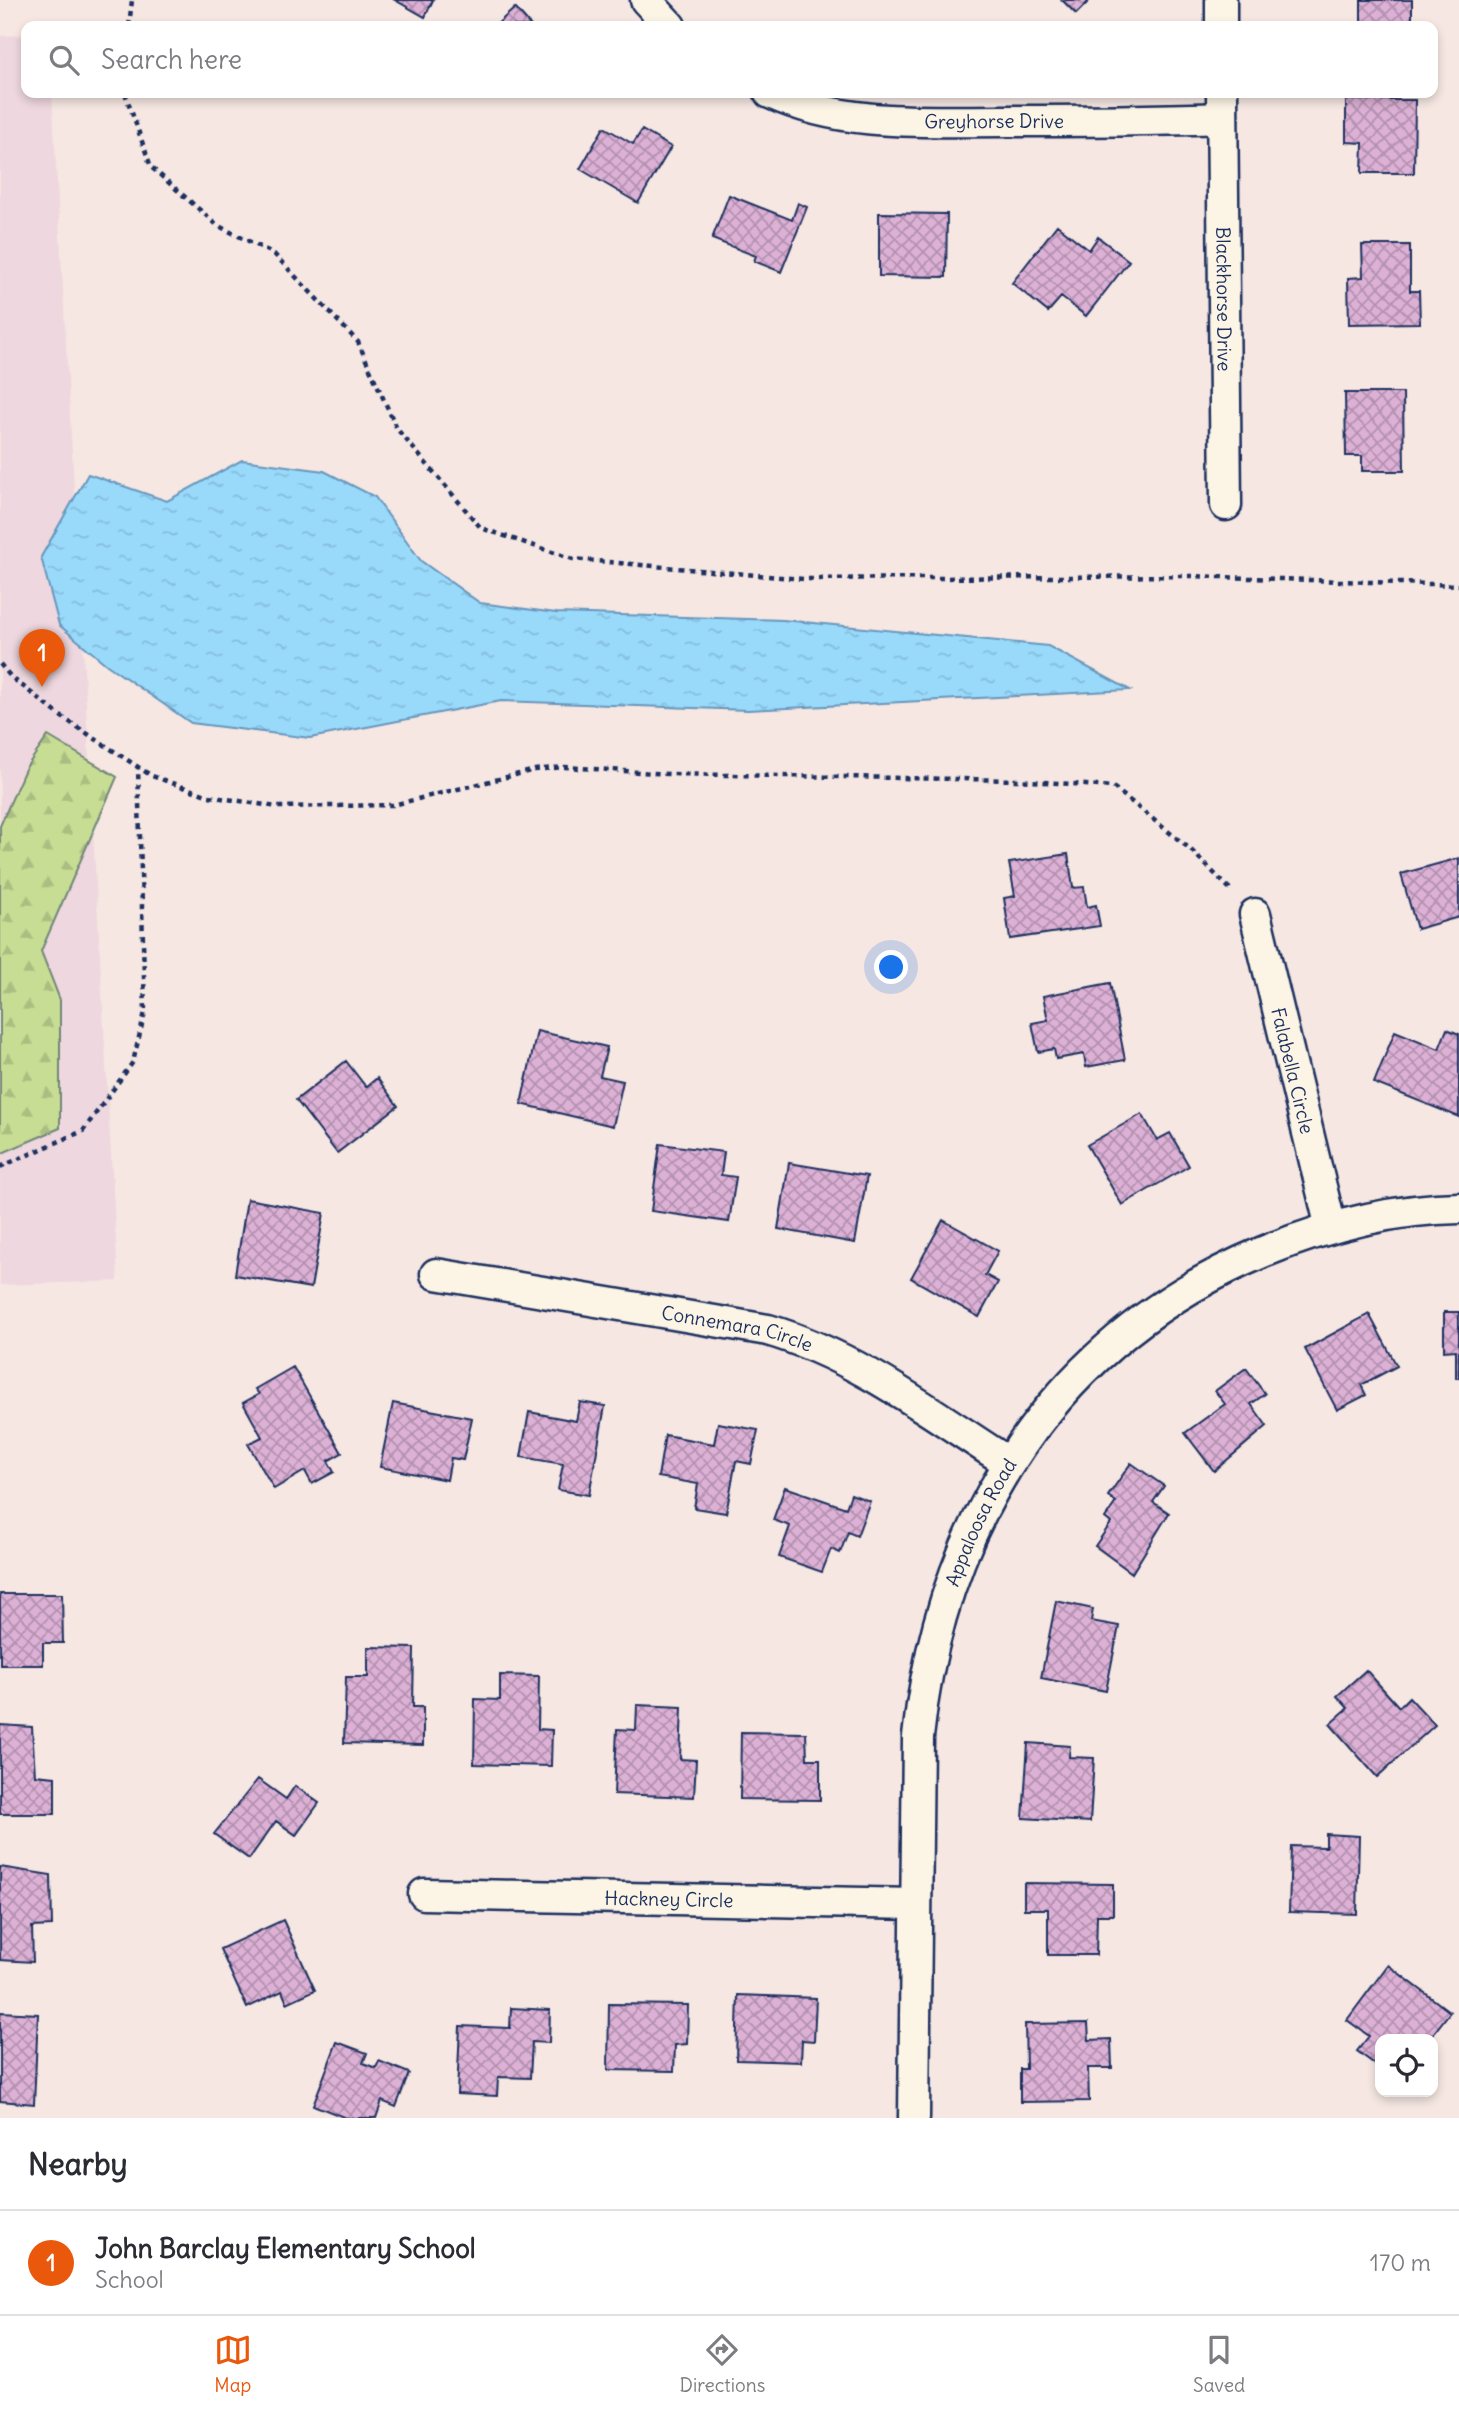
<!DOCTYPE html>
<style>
:root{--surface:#fff;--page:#f2f2f3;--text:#2b2b33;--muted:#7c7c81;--line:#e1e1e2;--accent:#ea580c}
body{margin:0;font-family:Delius,sans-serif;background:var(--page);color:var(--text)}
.controls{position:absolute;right:21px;bottom:21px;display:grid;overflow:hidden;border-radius:14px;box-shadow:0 4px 10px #0003}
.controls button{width:63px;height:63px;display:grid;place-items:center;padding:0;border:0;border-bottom:2px solid var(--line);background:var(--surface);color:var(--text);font:35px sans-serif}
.you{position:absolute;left:892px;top:968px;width:24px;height:24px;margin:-18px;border:5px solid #fff;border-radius:50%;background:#1a73e8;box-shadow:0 0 0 10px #1a73e833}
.badge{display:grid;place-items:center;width:46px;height:46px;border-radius:50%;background:var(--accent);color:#fff;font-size:23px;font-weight:700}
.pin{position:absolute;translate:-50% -58px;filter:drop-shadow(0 2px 4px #0008)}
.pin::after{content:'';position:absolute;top:37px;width:24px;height:21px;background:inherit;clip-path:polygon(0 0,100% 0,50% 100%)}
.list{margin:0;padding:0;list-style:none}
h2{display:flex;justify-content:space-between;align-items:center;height:91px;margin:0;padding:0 28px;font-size:30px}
h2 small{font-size:23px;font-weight:400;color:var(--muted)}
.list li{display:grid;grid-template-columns:46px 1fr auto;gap:21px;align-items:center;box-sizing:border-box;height:105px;padding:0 28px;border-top:2px solid var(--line)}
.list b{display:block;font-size:26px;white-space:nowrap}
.list p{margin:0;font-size:23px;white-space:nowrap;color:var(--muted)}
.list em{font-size:23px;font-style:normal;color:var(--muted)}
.icon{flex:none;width:38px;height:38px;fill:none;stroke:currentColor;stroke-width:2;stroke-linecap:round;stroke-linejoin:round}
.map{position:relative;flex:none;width:1459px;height:2118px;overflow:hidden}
.search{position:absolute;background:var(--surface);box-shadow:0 4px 10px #0003;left:21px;right:21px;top:21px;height:77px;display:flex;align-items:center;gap:18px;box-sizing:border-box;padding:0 24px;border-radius:14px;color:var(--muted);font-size:26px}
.sheet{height:196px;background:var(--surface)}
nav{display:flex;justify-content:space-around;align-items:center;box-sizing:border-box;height:98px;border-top:2px solid var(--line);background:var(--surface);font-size:19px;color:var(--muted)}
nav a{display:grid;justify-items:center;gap:4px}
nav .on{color:var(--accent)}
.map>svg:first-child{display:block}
.built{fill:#eed7de}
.forest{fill:url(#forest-firs);stroke:#718678;stroke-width:2}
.water{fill:url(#water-ripples);stroke:#6796bc;stroke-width:2}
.building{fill:url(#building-cross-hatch);stroke:#1b2f5e;stroke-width:2}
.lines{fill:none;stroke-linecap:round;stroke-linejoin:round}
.minor-casing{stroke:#1b2f5e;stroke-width:35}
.path{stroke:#1b2f5e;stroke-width:4.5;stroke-dasharray:5 5;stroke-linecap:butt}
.minor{stroke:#fcf5e5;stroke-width:30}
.labels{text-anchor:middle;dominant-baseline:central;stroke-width:5;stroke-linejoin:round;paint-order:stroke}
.street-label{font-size:19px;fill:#1b2f5e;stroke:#fcf5e5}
</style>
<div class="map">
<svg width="1459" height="2118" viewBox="0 0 1459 2118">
<defs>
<pattern id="forest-firs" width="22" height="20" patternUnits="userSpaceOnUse" patternTransform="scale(1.75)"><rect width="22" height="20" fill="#c7dd93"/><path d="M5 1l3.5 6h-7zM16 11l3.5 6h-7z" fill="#aabe81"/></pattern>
<pattern id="water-ripples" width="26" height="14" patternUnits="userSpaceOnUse" patternTransform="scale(1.75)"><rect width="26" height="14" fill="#99dafb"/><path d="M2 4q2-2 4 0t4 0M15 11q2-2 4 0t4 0" fill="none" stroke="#83bbda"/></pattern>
<pattern id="building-cross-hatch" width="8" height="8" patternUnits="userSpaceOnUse" patternTransform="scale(1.75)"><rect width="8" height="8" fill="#ddb1d5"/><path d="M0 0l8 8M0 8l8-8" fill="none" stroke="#b290b0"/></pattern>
</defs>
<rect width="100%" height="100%" fill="#f6e7e2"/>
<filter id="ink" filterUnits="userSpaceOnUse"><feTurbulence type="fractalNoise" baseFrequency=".0143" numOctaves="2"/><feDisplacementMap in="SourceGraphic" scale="14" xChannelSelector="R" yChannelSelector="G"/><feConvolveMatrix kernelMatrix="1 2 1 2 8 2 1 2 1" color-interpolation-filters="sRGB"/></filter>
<g filter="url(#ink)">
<path class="built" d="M26 35V93H52L118 1281 0 1285V36Z"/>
<path class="forest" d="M48 736 117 777 41 951 60 1000V1128L0 1154V826L25 769Z"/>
<path class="water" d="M242 460 324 471 375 497 421 561 480 603 556 613 783 620 1048 646 1130 690 748 710 501 701 310 738 191 723 107 665 59 625 41 557 88 474 167 501Z"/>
<path class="building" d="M395 0H433L425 17Z
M1062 0H1090L1076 14Z
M1361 0H1412V26H1361Z
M515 8 531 26H495Z
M1346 100H1415L1414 173H1362L1363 143 1346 142Z
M604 127 633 144 642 130 671 147 638 203 580 169Z
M729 195 792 220 798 203 807 207 781 272 754 261 756 256 712 239Z
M879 213 947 214 946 277 879 276Z
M1057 225 1089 250 1098 237 1129 261 1086 316 1061 297 1048 312 1012 283Z
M1362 245H1410V291H1419L1420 323 1349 324 1348 278 1363 277Z
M1345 393H1403L1404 471H1362V456H1346Z
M1068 854 1073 888 1084 887 1087 907 1096 905 1100 926 1010 939 1004 898 1015 896 1009 863Z
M1459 858V917L1417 929 1401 874Z
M1110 983 1125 1060 1086 1067 1084 1054 1056 1059 1054 1049 1038 1052 1032 1023 1048 1020 1043 996Z
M1447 1029 1459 1034V1117L1374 1083 1395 1031 1439 1049Z
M537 1031 607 1047 600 1076 623 1081 613 1126 521 1104Z
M346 1061 366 1087 377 1078 398 1106 337 1153 296 1100Z
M1142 1114 1157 1140 1170 1133 1189 1166 1122 1205 1087 1145Z
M660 1144 724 1152 721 1175 736 1177 729 1222 651 1211Z
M789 1163 867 1176 855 1243 778 1229Z
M247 1199 324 1213 311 1288 235 1275Z
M943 1220 998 1251 985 1275 998 1282 979 1317 911 1278Z
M1444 1312H1459V1378H1456V1350L1444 1351Z
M1369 1314 1397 1366 1361 1385 1366 1395 1337 1410 1305 1349Z
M293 1367 342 1453 328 1461 334 1472 312 1484 305 1471 274 1489 248 1444 262 1437 243 1403 259 1394 255 1389Z
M1246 1368 1265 1394 1251 1404 1267 1426 1214 1471 1185 1433 1225 1404 1215 1391Z
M580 1402 605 1406 589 1495 558 1490 563 1464 521 1457 529 1412 576 1421Z
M393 1403 472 1418 463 1460 451 1458 447 1480 380 1467Z
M718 1423 758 1430 751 1464 736 1461 726 1513 694 1508 698 1484 658 1477 665 1435 714 1444Z
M1131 1463 1164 1486 1153 1502 1169 1513 1132 1573 1095 1546 1111 1523 1105 1518 1116 1502 1108 1496Z
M785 1487 846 1508 851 1494 870 1501 857 1536 848 1532 840 1553 831 1549 822 1572 779 1557 790 1526 773 1520Z
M0 1594H62L63 1643H43V1665H0Z
M1056 1601 1093 1609 1091 1621 1119 1626 1106 1691 1041 1678Z
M368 1647 414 1648 413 1707H423V1745L344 1743 346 1677H368Z
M1366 1670 1399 1707 1409 1697 1435 1725 1377 1777 1330 1724 1348 1708 1337 1696Z
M500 1675 539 1676 538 1729 552 1730 551 1766 474 1764 475 1699 500 1700Z
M637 1705 682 1707 680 1759 696 1760 694 1797 614 1794 617 1729 636 1730Z
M0 1725 32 1727 35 1775 55 1777V1814H0Z
M741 1732 806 1733 807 1759H820V1800L740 1799Z
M1028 1743 1070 1746 1069 1757 1094 1758 1090 1822 1023 1818Z
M258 1779 286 1799 295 1786 319 1803 296 1835 276 1821 249 1859 214 1834Z
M1326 1834 1359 1836 1357 1914 1289 1912 1291 1846 1326 1847Z
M0 1867 51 1875 52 1926 32 1927 33 1962 0 1960Z
M1024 1883 1113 1884V1915H1097L1096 1955H1048V1909H1024Z
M283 1920 315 1990 287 2003 282 1991 247 2008 220 1949Z
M1388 1965 1450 2012 1429 2039 1415 2034 1411 2039H1380V2068L1357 2051 1369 2036 1347 2020Z
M738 1995 816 1998 814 2041 802 2040 801 2062 736 2060Z
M609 2004 688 2005 687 2044 675 2045 674 2071 608 2070Z
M511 2008 550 2010 549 2043 532 2042 530 2078 498 2077 497 2096 457 2094 460 2026 510 2028Z
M0 2012 38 2014 34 2104 0 2101Z
M1088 2023 1089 2040 1111 2039 1112 2068H1088L1089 2101 1020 2102V2069H1026L1025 2024Z
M337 2042 367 2053 363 2063 376 2068 379 2061 409 2073 396 2107 382 2101 376 2118H346L313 2105Z"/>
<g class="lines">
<g class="minor-casing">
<g id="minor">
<path d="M646 0 670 26"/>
<path d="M1221 0V26"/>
<path id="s1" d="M770 93C843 127 923 121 1002 121 1075 121 1148 121 1222 118"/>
<path id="s2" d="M1222 93 1226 505"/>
<path id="s3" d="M1255 914 1331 1228"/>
<path id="s4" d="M436 1274 768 1330C857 1356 932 1414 1009 1463"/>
<path id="s5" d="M424 1894 915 1904"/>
<path id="s6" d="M914 2118 918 1737C941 1518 1057 1338 1263 1252 1324 1227 1392 1209 1459 1208"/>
</g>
</g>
<path class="path" d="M129 26 132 0
M125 93 151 167 217 225 274 254 358 342 397 429 481 528 573 559 803 579 1191 576 1459 585
M0 664 11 677 62 717 138 767 152 776 209 796 277 807 393 805 535 770 565 767 669 774 1017 780 1113 787 1190 849 1232 891
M0 1167 83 1131 133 1062 145 1012 138 768"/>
<use href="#minor" class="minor"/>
</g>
</g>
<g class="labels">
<g class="street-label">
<text stroke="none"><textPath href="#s1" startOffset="228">Greyhorse Drive</textPath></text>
<text stroke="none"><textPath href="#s2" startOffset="206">Blackhorse Drive</textPath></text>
<text stroke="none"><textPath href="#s3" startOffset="161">Falabella Circle</textPath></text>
<text stroke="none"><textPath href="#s4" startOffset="306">Connemara Circle</textPath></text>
<text stroke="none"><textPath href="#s6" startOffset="606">Appaloosa Road</textPath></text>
<text stroke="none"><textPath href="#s5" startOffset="245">Hackney Circle</textPath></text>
</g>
</g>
</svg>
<div class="controls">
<button><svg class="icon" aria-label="locate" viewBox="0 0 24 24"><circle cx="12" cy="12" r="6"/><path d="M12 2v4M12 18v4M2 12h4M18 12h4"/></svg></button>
</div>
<div class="you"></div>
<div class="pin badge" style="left:42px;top:687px">1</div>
<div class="search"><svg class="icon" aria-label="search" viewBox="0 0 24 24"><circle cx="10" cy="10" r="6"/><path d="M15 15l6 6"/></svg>Search here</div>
</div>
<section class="sheet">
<h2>Nearby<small></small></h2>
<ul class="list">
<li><span class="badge">1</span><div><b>John Barclay Elementary School</b><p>School</p></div><em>170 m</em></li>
</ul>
</section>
<nav>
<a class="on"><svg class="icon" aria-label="map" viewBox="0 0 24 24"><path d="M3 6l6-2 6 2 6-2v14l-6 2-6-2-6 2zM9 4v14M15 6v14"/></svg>Map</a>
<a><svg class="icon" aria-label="directions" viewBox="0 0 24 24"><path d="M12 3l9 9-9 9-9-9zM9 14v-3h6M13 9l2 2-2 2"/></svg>Directions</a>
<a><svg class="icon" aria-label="saved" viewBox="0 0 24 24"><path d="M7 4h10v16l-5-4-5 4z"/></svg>Saved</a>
</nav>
